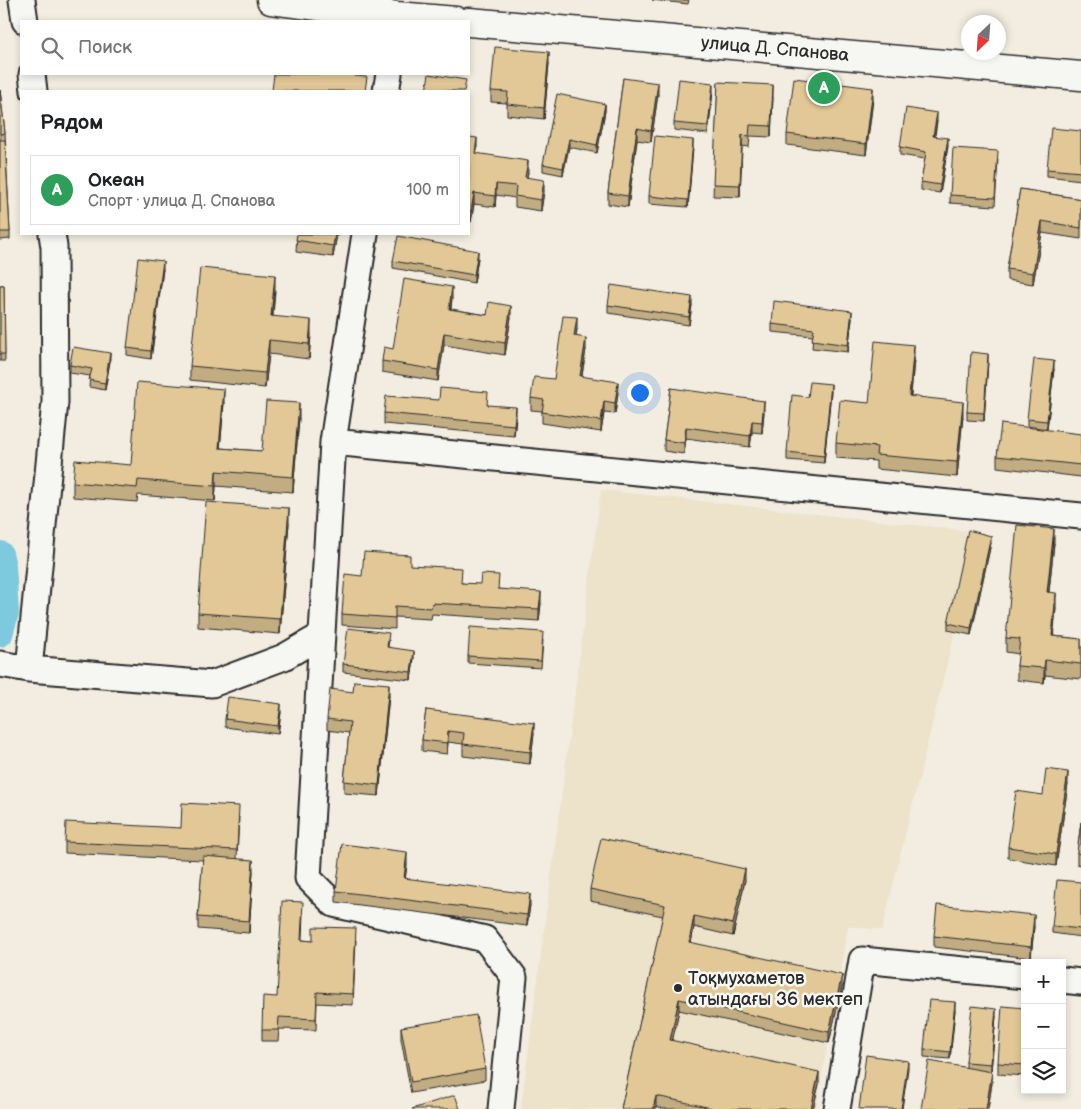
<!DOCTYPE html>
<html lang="ru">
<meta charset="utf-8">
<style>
:root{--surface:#fff;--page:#f6f6f6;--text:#202124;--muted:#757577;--line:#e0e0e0;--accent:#7c3aed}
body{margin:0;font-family:"Balsamiq Sans",sans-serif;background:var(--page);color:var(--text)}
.controls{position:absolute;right:15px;bottom:15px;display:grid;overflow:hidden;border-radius:0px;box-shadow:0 2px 8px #0003}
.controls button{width:45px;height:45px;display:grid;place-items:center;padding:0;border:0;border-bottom:1px solid var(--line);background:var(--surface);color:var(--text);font:25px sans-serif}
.compass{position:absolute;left:961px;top:15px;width:45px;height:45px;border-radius:50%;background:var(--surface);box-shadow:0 2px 8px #0003;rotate:205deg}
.you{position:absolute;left:639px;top:392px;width:18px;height:18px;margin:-12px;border:4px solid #fff;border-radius:50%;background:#1a73e8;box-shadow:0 0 0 8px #1a73e833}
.badge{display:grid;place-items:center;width:32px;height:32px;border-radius:50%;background:var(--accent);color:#fff;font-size:16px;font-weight:700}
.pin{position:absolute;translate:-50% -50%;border:2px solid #fff;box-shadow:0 1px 5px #0006}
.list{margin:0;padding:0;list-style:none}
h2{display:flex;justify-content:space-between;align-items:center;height:65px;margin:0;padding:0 20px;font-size:21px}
h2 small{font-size:16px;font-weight:400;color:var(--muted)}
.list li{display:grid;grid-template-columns:32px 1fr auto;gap:15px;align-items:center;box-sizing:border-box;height:70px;margin:0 10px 10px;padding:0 10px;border:1px solid var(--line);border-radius:0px}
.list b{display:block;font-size:19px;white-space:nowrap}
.list p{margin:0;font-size:16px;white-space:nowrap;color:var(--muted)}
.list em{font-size:16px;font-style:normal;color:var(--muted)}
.icon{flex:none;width:28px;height:28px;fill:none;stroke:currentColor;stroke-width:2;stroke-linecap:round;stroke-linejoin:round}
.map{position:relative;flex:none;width:1081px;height:1109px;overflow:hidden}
.search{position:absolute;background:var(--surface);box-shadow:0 2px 8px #0003;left:20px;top:20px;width:450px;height:55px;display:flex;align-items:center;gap:12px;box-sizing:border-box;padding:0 18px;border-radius:0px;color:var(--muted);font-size:19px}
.panel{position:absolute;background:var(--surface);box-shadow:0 2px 8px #0003;left:20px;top:90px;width:450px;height:145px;border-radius:0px}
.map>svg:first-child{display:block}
.built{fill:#ede2ca}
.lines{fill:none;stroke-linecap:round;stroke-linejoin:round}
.canal{stroke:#7dc9dd;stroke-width:26}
.street-casing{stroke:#2b2b2b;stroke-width:29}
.secondary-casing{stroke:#2b2b2b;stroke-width:31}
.street{stroke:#f6f6f2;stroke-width:25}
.secondary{stroke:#f6f6f2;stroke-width:28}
.wall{fill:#c2ac82;stroke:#2b2b2b}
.shaded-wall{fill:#9e8c6a;stroke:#2b2b2b}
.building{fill:#e2c897;stroke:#2b2b2b}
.poi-dot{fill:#2b2b2b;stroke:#f6f6f2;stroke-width:2}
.labels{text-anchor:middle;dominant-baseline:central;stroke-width:5;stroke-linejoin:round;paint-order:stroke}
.street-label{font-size:18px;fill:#2b2b2b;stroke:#f6f6f2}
.poi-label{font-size:18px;fill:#2b2b2b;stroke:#f6f6f2;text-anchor:start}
</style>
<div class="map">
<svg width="1081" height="1109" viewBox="0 0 1081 1109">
<rect width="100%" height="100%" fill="#f2ede0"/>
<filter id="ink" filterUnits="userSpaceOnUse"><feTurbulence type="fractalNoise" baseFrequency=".02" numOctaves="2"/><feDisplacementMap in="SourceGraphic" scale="10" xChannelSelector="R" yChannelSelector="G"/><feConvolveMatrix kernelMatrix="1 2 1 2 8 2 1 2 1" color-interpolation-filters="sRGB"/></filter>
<g filter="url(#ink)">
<path class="built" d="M601 490 979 532 882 930 848 926 816 1109H521Z"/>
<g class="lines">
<path class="canal" d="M0 554 3 566 6 613 0 634"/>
<g class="street-casing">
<path id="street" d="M22 0 25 21
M32 74 34 91
M386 91 389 74
M365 234 333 442 308 878 334 904 485 939 514 977 501 1109
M333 442 1081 516
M0 664 29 669 212 684 284 657 322 635
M29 669 55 402 54 247 52 234
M1062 980 1081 982
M837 1109 862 960 1025 976"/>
</g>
<g class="secondary-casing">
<path id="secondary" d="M271 0 397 16 456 21
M469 22 1081 76"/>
</g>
<use href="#street" class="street"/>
<use href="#secondary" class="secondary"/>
</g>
<path class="wall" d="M652 0H689L688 4Z
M549 63 544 119 507 115V103L491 102V91Z
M623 78 658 94 651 142 637 140 628 207 608 204V193Z
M718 82 773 97 771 137 750 136 749 147 742 146 740 197 713 196Z
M0 90 5 133 10 232V239L0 240Z
M713 91 708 134 674 130V123Z
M873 99 866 155 787 145V134Z
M605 104V111L597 153 569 147 563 175 543 171V164Z
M937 121 935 136 948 146 940 193 921 190V182L925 159 900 155V147Z
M1081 131V180L1047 176V169Z
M469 137 477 149 476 153 528 172 527 177 544 191 541 211 515 207V198L496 195 495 207 474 204 471 222H469Z
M693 147 688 207 649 204V196Z
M998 159 995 206 950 203V195Z
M1020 189 1081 199V239L1042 233 1033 284 1007 280V269Z
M297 234H337L333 257 296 252Z
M478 258 474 283 393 268V261Z
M163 269 151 359 127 355V348Z
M0 285H4L5 361H0Z
M275 290 273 316 311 334 309 359 269 354 265 388 190 380V366Z
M452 298 451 309 487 315 511 317 505 355 444 345 438 381 382 372V361L393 349Z
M608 305H692L689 325 608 313Z
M852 318 848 352 812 348 813 336 772 332V324Z
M577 329 576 336 586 349 582 376 618 393 615 414 604 413 601 432 542 423V411L531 410V398L554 379Z
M914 359 911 396 963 416 957 477 876 469V461L836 458V443L869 403Z
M110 361 105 390 89 387 90 376 70 373V365Z
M988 361 984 421 967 420V412Z
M1054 369 1047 429 1027 426V419Z
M671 388 764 412 762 433 752 432 750 447 686 438 684 454 664 451V440Z
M831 391 824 463 787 460V452L808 397Z
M224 403 220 448 262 451 299 418 293 492 216 486 215 501 138 495 137 502 73 497V482L131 465Z
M488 405 516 418 514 436 384 424V413Z
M1081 434V477L997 467V456Z
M289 523 280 634 198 627V613Z
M991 543 971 635 948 630V623Z
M1054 543 1049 592 1056 608 1053 636 1081 639V679L1045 675 1044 683 1017 680V666L1019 654 1006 652V638Z
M410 565 462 583 499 589 541 603 539 621 432 614 431 619 395 617V629L342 625V614L362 576Z
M389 640 388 647 414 658 411 680 343 672V664Z
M543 640 541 668 468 663V656Z
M389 695 379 796 344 793V781L349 733 327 730V719Z
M426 710 534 734 530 764 463 756V744L448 742 447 754 422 751V740Z
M281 712 278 734 225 727V719Z
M1068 784 1056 866 1008 858V847L1043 795Z
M239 817 237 858 253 871 249 933 198 929V917L203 860 65 853V842L181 828Z
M1081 822V865L1077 864V853Z
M407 864 405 879 530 905 527 926 336 902V891Z
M745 880 733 936 694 927 691 943 842 986 829 1043 679 1010 672 1041 819 1084 813 1109H664L656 1107 621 1109 663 916 590 901V889Z
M1081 882V937L1052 933V926Z
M303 913 302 940 313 941 356 940 353 1005 317 1003 316 1030 279 1029 278 1041H262V1030L277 997Z
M1034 926 1031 958 934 947V936Z
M1025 1008V1076L998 1074V1063Z
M955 1010 950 1059 924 1057V1049Z
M996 1016 991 1071 992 1083 988 1109H921L966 1067V1062Z
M401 1027 485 1069V1080L411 1093 401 1039Z"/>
<path class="shaded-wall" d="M549 52V63L544 119V108Z
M658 83V94L651 142V131Z
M713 83V91L708 134V126Z
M773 85V97L771 137V126Z
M873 88V99L866 155V144Z
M605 104V111L597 153V145Z
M937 113V121L933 144V136Z
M637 128V140L628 207V196Z
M742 135V146L740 197V185Z
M477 138V149L475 164V153Z
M948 138V146L940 193V185Z
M569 139V147L563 175V168Z
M693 140V147L688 207V200Z
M528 161V172L525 188V177Z
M544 180V191L541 211V200Z
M496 184V195L495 207V196Z
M474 193V204L471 222V211Z
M1042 221V233L1033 284V273Z
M335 234H337L333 257V246Z
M478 251V258L474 283V275Z
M163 261V269L151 359V351Z
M275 275V290L271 330V316Z
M452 287V298L449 320V309Z
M692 297V305L689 325V317Z
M511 306V317L505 355V343Z
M852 311V318L848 352V345Z
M577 317V329L574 347V336Z
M311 320V334L309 359V344Z
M444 333V345L438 381V370Z
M586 338V349L580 387V376Z
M269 340V354L265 388V373Z
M914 345V359L909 411V396Z
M110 353V361L105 390V383Z
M988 354V361L984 421V413Z
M1054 361V369L1047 429V421Z
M618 382V393L615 414V403Z
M831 384V391L824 463V456Z
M224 389V403L219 462V448Z
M604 401V413L601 432V421Z
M764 401V412L762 433V422Z
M963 402V416L957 477V462Z
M299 403V418L293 492V477Z
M516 407V418L514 436V425Z
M752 421V432L750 447V436Z
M686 427V438L684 454V443Z
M216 471V486L215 501V486Z
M289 508V523L280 634V619Z
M1054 529V543L1047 607V592Z
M991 536V543L971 635V628Z
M541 592V603L539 621V609Z
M1056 593V608L1052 651V636Z
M414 651V658L411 680V672Z
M1045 660V675L1044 683V668Z
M389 684V695L379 796V785Z
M281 704V712L278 734V726Z
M534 723V734L530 764V752Z
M448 731V742L447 754V743Z
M1068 772V784L1056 866V854Z
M407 852V864L404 890V878Z
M253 860V871L249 933V921Z
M745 869V880L733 936V924Z
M530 894V905L527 926V915Z
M1034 915V926L1031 958V947Z
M694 916V927L689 953V942Z
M842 975V986L829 1043V1032Z
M679 999V1010L670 1052V1040Z
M955 1002V1010L950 1059V1052Z
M996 1009V1016L991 1071V1064Z
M908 1061V1069L902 1109H901Z
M819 1072V1084L813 1109H811Z
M992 1072V1083L988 1109H986Z
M656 1096V1109H653Z"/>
<path class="building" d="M495 47 549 52 544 108 507 104 508 92 491 91Z
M274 74H355V76L367 77 365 91H272Z
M429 74 466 80 464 91H418V90L426 91Z
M623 78 658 83 651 131 637 128 628 196 608 193Z
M794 78 873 88 866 144 787 134Z
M679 79 713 83 708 126 674 123Z
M718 82 773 85 771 126 750 125 749 136 742 135 740 185 713 184Z
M0 90 5 133 0 134Z
M557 94 605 104 597 145 569 139 563 168 543 164Z
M906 108 937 113 933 136 948 138 940 185 921 182 926 152 900 147Z
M1051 128 1081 131V172L1047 169Z
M655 136 693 140 688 200 649 196Z
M469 137 477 138 475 153 528 161 525 177 544 180 541 200 515 196 516 186 496 184 495 196 474 193 471 211H469Z
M0 140H5L10 232H0Z
M953 148 998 151 995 198 950 195Z
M1020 189 1081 199V228L1042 221 1033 273 1007 269Z
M297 234H335L333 246 296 240Z
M398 236 478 251 474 275 393 261Z
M138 258 163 261 151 351 127 348Z
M200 268 275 275 271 316 311 320 309 344 269 340 265 373 190 366Z
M404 279 452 287 449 309 487 315 489 302 511 306 505 343 444 333 438 370 382 361 384 347 393 349Z
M0 285H4L5 354H0Z
M611 285 692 297 689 317 608 305Z
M774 301 852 311 848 345 812 340 814 329 772 324Z
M563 316 577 317 574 336 586 338 580 376 618 382 615 403 604 401 601 421 542 412 544 400 531 398 534 377 554 379Z
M875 341 914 345 909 396 963 402 957 462 876 455 877 447 836 443 840 400 869 403Z
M73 347 110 353 105 383 89 380 92 369 70 365Z
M971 352 988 354 984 413 967 412Z
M1034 359 1054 361 1047 421 1027 419Z
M137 382 224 389 219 448 262 451 266 401 299 403 293 477 216 471 215 486 138 480 137 488 73 482 75 460 131 465Z
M810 382 831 384 824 456 787 452 792 395 808 397Z
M440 388 488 392 487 405 516 407 514 425 384 413 386 396 439 400Z
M671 388 764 401 762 422 752 421 750 436 686 427 684 443 664 440Z
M1001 424 1081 434V465L997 456Z
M206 502 289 508 280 619 198 613Z
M1017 525 1054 529 1047 592 1056 593 1052 636 1081 639V664L1045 660 1044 668 1017 666 1020 639 1006 638Z
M968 530 991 536 971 628 948 623Z
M364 552 410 555V565L462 568 461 583 480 584 481 574 499 575 498 589 541 592 539 609 432 603 431 608 395 606V618L342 614 345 574 362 576Z
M470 627 543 632 541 661 468 656Z
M348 628 389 633 387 647 414 651 411 672 343 664Z
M354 681 389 684 379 785 344 781 350 722 327 719 330 689 353 692Z
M228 697 281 704 278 726 225 719Z
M426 710 534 723 530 752 463 744 464 733 448 731 447 743 422 740Z
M1046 769 1068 772 1056 854 1008 847 1016 791 1043 795Z
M182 803 239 806 237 850 65 842 66 822 181 828Z
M1081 822V854L1077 853Z
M601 838 745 869 733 924 694 916 689 942 842 975 829 1032 679 999 670 1040 819 1072 811 1109H716L656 1096 653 1109H621L665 905 590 889Z
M342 844 407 852 404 878 530 894 527 915 336 891Z
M203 856 253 860 249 921 198 917Z
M1057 880 1081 882V929L1052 926Z
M282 901 303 902 301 940 313 941V927L356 928 353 994 317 992 316 1019 279 1017 278 1030H262L263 996 277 997Z
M937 905 1034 915 1031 947 934 936Z
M929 1000 955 1002 950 1052 924 1049Z
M972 1006 996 1009 991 1064 966 1062Z
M1002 1006 1025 1008V1065L998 1063Z
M476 1015 485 1069 411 1082 401 1027Z
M866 1055 908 1061 901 1109H859Z
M929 1061 992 1072 986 1109H921Z
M455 1095 460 1109H412Z"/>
</g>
<circle class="poi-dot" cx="678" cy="988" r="5"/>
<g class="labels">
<g class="street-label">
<text transform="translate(775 49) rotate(5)">улица Д. Спанова</text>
</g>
<g class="poi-label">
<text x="688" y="978">Тоқмухаметов<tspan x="688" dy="21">атындағы 36 мектеп</tspan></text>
</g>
</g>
</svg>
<div class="controls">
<button>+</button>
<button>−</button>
<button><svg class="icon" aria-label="layers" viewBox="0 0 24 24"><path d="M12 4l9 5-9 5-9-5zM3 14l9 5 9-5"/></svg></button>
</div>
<svg class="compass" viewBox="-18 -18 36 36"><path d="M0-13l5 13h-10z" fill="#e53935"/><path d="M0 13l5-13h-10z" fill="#757577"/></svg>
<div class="you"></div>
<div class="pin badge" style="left:824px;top:88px;background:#2e9e5b">A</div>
<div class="search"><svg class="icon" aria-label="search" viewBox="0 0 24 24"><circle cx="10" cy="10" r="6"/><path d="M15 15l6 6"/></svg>Поиск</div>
<section class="panel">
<h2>Рядом<small></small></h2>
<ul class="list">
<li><span class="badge" style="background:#2e9e5b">A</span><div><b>Океан</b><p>Спорт · улица Д. Спанова</p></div><em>100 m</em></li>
</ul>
</section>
</div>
